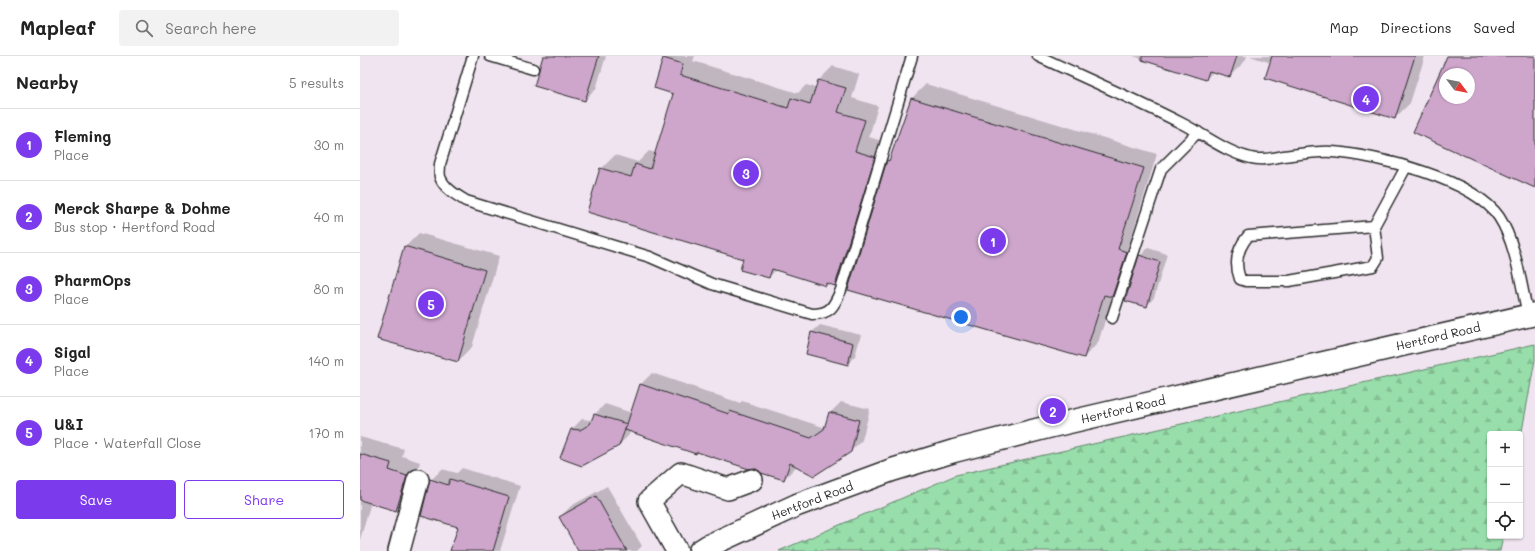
<!DOCTYPE html>
<meta charset="utf-8">
<style>
:root{--surface:#fff;--page:#f2f2f2;--text:#222;--muted:#767676;--line:#e0e0e0;--accent:#7c3aed}
body{margin:0;font-family:Mali,sans-serif;background:var(--page);color:var(--text)}
.controls{position:absolute;right:12px;bottom:12px;display:grid;overflow:hidden;border-radius:4px;box-shadow:0 1px 3px #0004}
.controls button{width:36px;height:36px;display:grid;place-items:center;padding:0;border:0;border-bottom:1px solid var(--line);background:var(--surface);color:var(--text);font:20px sans-serif}
.compass{position:absolute;left:1079px;top:12px;width:36px;height:36px;border-radius:50%;background:var(--surface);box-shadow:0 1px 3px #0004;rotate:122deg}
.you{position:absolute;left:601px;top:261px;width:14px;height:14px;margin:-10px;border:3px solid #fff;border-radius:50%;background:#1a73e8;box-shadow:0 0 0 6px #1a73e833}
.badge{display:grid;place-items:center;width:26px;height:26px;border-radius:50%;background:var(--accent);color:#fff;font-size:13px;font-weight:700}
.pin{position:absolute;translate:-50% -50%;border:2px solid #fff;box-shadow:0 1px 4px #0006}
.list{margin:0;padding:0;list-style:none}
h2{display:flex;justify-content:space-between;align-items:center;height:52px;margin:0;padding:0 16px;font-size:17px}
h2 small{font-size:13px;font-weight:400;color:var(--muted)}
.list li{display:grid;grid-template-columns:26px 1fr auto;gap:12px;align-items:center;box-sizing:border-box;height:72px;padding:0 16px;border-top:1px solid var(--line)}
.list b{display:block;font-size:15px;white-space:nowrap}
.list p{margin:0;font-size:13px;white-space:nowrap;color:var(--muted)}
.list em{font-size:13px;font-style:normal;color:var(--muted)}
.actions{display:flex;gap:8px;padding:12px 16px}
.actions a{flex:1;padding:9px 0;border:1px solid var(--accent);border-radius:4px;text-align:center;font-size:14px;color:var(--accent)}
.actions .main{background:var(--accent);color:#fff}
.icon{flex:none;width:22px;height:22px;fill:none;stroke:currentColor;stroke-width:2;stroke-linecap:round;stroke-linejoin:round}
.map{position:relative;flex:none;width:1175px;height:495px;overflow:hidden}
header{display:flex;align-items:center;gap:24px;box-sizing:border-box;height:56px;padding:0 20px;background:var(--surface);border-bottom:1px solid var(--line)}
header strong{font-size:19px}
nav{display:flex;gap:22px;margin-inline-start:auto;font-size:14px}
.search{width:280px;height:36px;background:var(--page);display:flex;align-items:center;gap:10px;box-sizing:border-box;padding:0 14px;border-radius:4px;color:var(--muted);font-size:15px}
main{display:flex}
aside{flex:1;background:var(--surface)}
.map>svg:first-child{display:block}
.forest{fill:url(#forest-firs);stroke:#62846b}
.shadow{fill:#0003}
.building{fill:#cea6cc;stroke:#2b2b2b;fill-rule:evenodd}
.lines{fill:none;stroke-linecap:round;stroke-linejoin:round}
.service-casing{stroke:#2b2b2b;stroke-width:13}
.minor-casing{stroke:#2b2b2b;stroke-width:24}
.secondary-casing{stroke:#2b2b2b;stroke-width:25}
.service{stroke:#fff;stroke-width:10}
.minor{stroke:#fff;stroke-width:21}
.secondary{stroke:#fff;stroke-width:22}
.labels{text-anchor:middle;dominant-baseline:central;stroke-width:3.5;stroke-linejoin:round;paint-order:stroke}
.street-label{font-size:12px;fill:#2b2b2b;stroke:#fff}
</style>
<header>
<strong>Mapleaf</strong>
<div class="search"><svg class="icon" aria-label="search" viewBox="0 0 24 24"><circle cx="10" cy="10" r="6"/><path d="M15 15l6 6"/></svg>Search here</div>
<nav><a>Map</a><a>Directions</a><a>Saved</a></nav>
</header>
<main>
<aside>
<h2>Nearby<small>5 results</small></h2>
<ul class="list">
<li><span class="badge">1</span><div><b>Fleming</b><p>Place</p></div><em>30 m</em></li>
<li><span class="badge">2</span><div><b>Merck Sharpe &amp; Dohme</b><p>Bus stop · Hertford Road</p></div><em>40 m</em></li>
<li><span class="badge">3</span><div><b>PharmOps</b><p>Place</p></div><em>80 m</em></li>
<li><span class="badge">4</span><div><b>Sigal</b><p>Place</p></div><em>140 m</em></li>
<li><span class="badge">5</span><div><b>U&amp;I</b><p>Place · Waterfall Close</p></div><em>170 m</em></li>
</ul>
<div class="actions"><a class="main">Save</a><a>Share</a></div>
</aside>
<div class="map">
<svg width="1175" height="495" viewBox="0 0 1175 495">
<defs>
<pattern id="forest-firs" width="22" height="20" patternUnits="userSpaceOnUse"><rect width="22" height="20" fill="#98deab"/><path d="M5 1l3.5 6h-7zM16 11l3.5 6h-7z" fill="#83bf93"/></pattern>
</defs>
<rect width="100%" height="100%" fill="#f0e4f0"/>
<filter id="ink" filterUnits="userSpaceOnUse"><feTurbulence type="fractalNoise" baseFrequency=".025" numOctaves="2"/><feDisplacementMap in="SourceGraphic" scale="8" xChannelSelector="R" yChannelSelector="G"/><feConvolveMatrix kernelMatrix="1 2 1 2 8 2 1 2 1" color-interpolation-filters="sRGB"/></filter>
<g filter="url(#ink)">
<path class="forest" d="M1175 288V304L1160 386V378H1130V480H1143L1140 495H419L596 419Z"/>
<path class="shadow" d="M184 0H246L236 33 225 44Z
M307 0H335L333 5 438 37 446 29 456 32 459 24 473 10 499 18 492 42 518 50 509 81 528 87 489 215 475 229 468 227 465 229 416 214 409 221 384 202 241 113 255 99 278 106 289 95 296 97 314 37 304 3Z
M773 0H887L885 5 870 20 854 15 846 23Z
M890 0H1065L1050 47 1035 62 911 7Z
M566 28 797 98 772 179 780 182 766 226 753 239 738 287 724 301 528 105 532 101 552 42Z
M59 177 139 200 112 291 98 305 45 191Z
M788 192 807 198 794 242 786 250 780 200Z
M460 269 501 279 495 300 487 308 452 276Z
M292 317 380 347 382 345 463 371 466 369 470 357 481 346 510 353 502 384 490 396 436 409 435 412 424 423 395 411 270 375 269 379 258 390 212 373 222 363 230 364 233 363 235 358 245 348 272 357 281 328Z
M0 381 44 393 42 400 60 406 50 440 36 454 11 446 0 484Z
M102 412 160 430 140 495H91L99 470 71 424 82 413 97 417Z
M247 430 282 490 277 495H219L200 461 211 450Z"/>
<path class="building" d="M183 0H239L225 45 174 30Z
M782 0H877L870 21 849 15 846 24 782 4Z
M912 0H1055L1035 63 905 22Z
M1087 0H1175V132L1053 76ZM1085 18H1109V42H1085Z
M303 2 323 8 320 19 428 52 431 42 450 48 458 24 486 32 478 56 505 64 495 95 515 101 475 230 466 227V230L412 213 409 222 380 214 383 203 227 156 240 112 271 121 275 108 290 113 313 38 294 32Z
M551 42 784 112 758 193 767 196 752 241 744 239 724 302 488 234 527 104 529 105Z
M44 190 125 214 98 306 17 283Z
M779 199 800 206 787 251 765 245Z
M451 276 493 287 488 309 446 298Z
M280 328 369 358 370 355 451 382 464 373 469 356 499 364 491 396 454 420 430 407 424 424 401 417 394 412 389 413 337 396 336 398 265 374Z
M234 358 267 368 259 390 222 410 200 402 211 373 220 374 230 368Z
M0 398 31 407 29 414 47 420 36 455 0 444Z
M70 423 88 429 90 423 149 441 133 495H90L98 471 61 460Z
M236 440 267 495H218L199 461Z"/>
<g class="lines">
<g class="service-casing">
<path id="service" d="M113 0 80 108C80 112 79 117 80 121 84 132 96 139 106 145L290 201 352 228 452 258C471 258 474 250 481 234L552 0
M130 0 173 13
M678 0C725 22 774 43 821 67 843 78 867 97 891 102 902 105 913 102 924 100 940 98 957 95 972 96 1017 99 1113 123 1139 161 1156 187 1161 229 1168 259
M1014 170 888 180C877 193 874 207 880 223L886 225H929L1013 210 1018 202 1014 170 1046 111
M752 262 801 113 838 76"/>
</g>
<g class="minor-casing">
<path id="minor" d="M39 495 58 424
M317 495 289 445 321 417 368 433 392 424"/>
</g>
<g class="secondary-casing">
<path id="secondary" d="M340 495 348 490 437 449 532 414 594 395 692 370 1175 258"/>
</g>
<use href="#service" class="service"/>
<use href="#minor" class="minor"/>
<use href="#secondary" class="secondary"/>
</g>
</g>
<g class="labels">
<g class="street-label">
<text transform="translate(1078 280) rotate(-13)">Hertford Road</text>
<text transform="translate(763 353) rotate(-13)">Hertford Road</text>
<text transform="translate(452 444) rotate(-21)">Hertford Road</text>
</g>
</g>
</svg>
<div class="controls">
<button>+</button>
<button>−</button>
<button><svg class="icon" aria-label="locate" viewBox="0 0 24 24"><circle cx="12" cy="12" r="6"/><path d="M12 2v4M12 18v4M2 12h4M18 12h4"/></svg></button>
</div>
<svg class="compass" viewBox="-18 -18 36 36"><path d="M0-13l5 13h-10z" fill="#e53935"/><path d="M0 13l5-13h-10z" fill="#767676"/></svg>
<div class="you"></div>
<div class="pin badge" style="left:633px;top:185px">1</div>
<div class="pin badge" style="left:693px;top:355px">2</div>
<div class="pin badge" style="left:386px;top:117px">3</div>
<div class="pin badge" style="left:1006px;top:43px">4</div>
<div class="pin badge" style="left:71px;top:248px">5</div>
</div>
</main>
